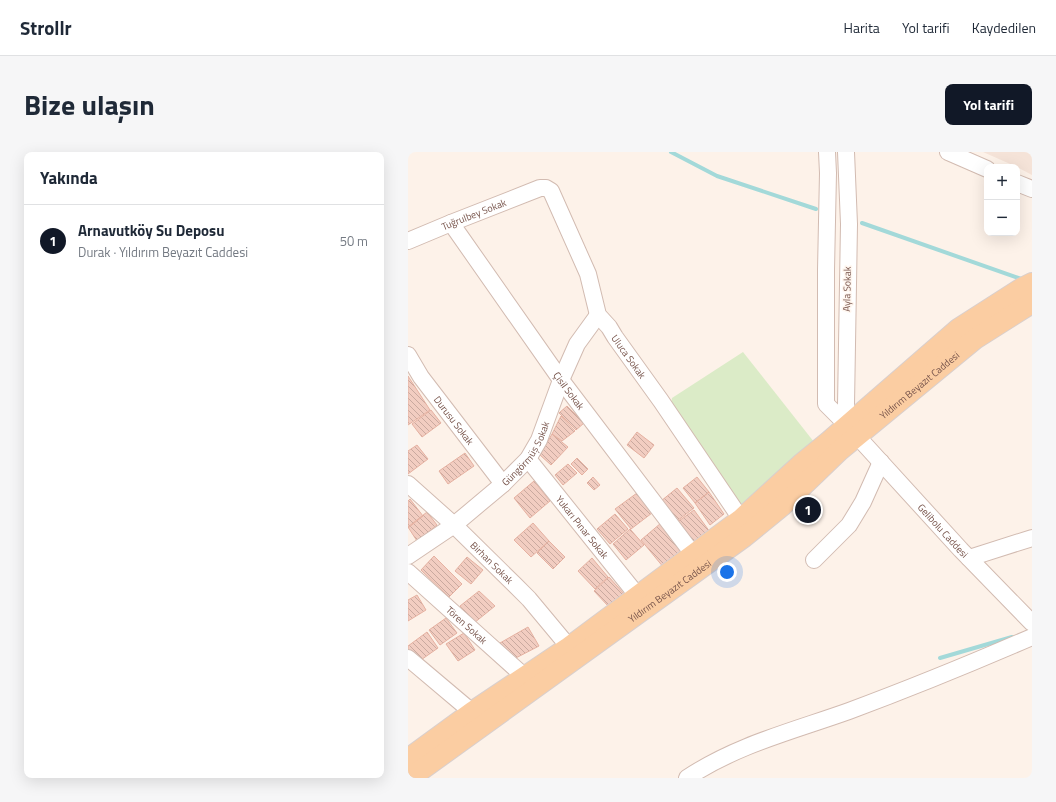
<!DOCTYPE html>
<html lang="tr">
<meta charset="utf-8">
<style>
:root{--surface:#fff;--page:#f6f6f7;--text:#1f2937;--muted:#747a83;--line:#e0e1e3;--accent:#111827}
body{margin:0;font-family:"Titillium Web",sans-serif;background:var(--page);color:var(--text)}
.controls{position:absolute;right:12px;top:12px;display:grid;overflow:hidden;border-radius:8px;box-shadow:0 4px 16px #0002}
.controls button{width:36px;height:36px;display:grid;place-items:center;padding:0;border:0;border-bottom:1px solid var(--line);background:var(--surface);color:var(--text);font:20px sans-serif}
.you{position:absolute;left:319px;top:420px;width:14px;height:14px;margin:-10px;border:3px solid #fff;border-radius:50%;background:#1a73e8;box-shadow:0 0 0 6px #1a73e833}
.badge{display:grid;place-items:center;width:26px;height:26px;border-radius:50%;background:var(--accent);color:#fff;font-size:13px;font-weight:700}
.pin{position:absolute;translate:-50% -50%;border:2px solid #fff;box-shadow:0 1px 4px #0006}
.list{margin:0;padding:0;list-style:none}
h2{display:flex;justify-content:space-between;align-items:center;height:52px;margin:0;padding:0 16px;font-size:17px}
h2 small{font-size:13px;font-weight:400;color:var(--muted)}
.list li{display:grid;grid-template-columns:26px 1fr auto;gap:12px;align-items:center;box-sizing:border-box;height:72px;padding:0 16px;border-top:1px solid var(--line)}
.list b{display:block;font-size:15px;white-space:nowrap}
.list p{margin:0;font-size:13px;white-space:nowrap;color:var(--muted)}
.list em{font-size:13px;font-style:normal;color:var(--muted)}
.map{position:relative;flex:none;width:624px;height:626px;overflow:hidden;border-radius:8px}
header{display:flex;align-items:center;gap:24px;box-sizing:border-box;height:56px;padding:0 20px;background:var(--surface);border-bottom:1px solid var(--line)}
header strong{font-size:19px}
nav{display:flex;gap:22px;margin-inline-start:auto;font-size:14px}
.intro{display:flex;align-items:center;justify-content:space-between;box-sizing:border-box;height:96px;padding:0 24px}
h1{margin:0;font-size:28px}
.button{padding:10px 18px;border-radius:8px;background:var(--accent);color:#fff;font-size:14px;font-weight:700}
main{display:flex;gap:24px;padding:0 24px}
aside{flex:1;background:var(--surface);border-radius:8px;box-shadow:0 4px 16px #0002}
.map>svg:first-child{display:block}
.residential{fill:#f5e3d8}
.park{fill:#dbebc7}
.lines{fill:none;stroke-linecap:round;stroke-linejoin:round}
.stream{stroke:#a3d9d9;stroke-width:4}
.building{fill:url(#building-back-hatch);stroke:#e5b1a1}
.minor-casing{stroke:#d2bbb1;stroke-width:18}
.major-casing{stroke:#d9cfcd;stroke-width:22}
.minor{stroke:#fff;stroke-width:16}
.major{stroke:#fbcda2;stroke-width:20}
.labels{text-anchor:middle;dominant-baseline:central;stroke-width:3;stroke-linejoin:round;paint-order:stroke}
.street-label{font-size:10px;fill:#78554c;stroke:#fff7f0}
</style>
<header>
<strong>Strollr</strong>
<nav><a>Harita</a><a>Yol tarifi</a><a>Kaydedilen</a></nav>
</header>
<div class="intro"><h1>Bize ulaşın</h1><a class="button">Yol tarifi</a></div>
<main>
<aside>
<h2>Yakında<small></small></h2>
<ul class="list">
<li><span class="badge">1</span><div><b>Arnavutköy Su Deposu</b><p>Durak · Yıldırım Beyazıt Caddesi</p></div><em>50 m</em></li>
</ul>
</aside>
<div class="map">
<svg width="624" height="626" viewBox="0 0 624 626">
<defs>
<pattern id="building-back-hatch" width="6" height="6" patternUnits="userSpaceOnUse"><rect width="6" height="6" fill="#f2cdc1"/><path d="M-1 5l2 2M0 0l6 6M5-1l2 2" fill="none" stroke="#c9a99f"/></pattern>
</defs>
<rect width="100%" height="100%" fill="#fdf2e9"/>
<path class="residential" d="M575 0H624V23L609 15Z"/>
<path class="park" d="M335 200 406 290 335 356 263 252 264 246Z"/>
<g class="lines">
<path class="stream" d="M263 0 309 24 408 57
M454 71 616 128
M532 506 604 485"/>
</g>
<path class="building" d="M0 224 22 258 0 273Z
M159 254 176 271 168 278 151 261Z
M23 258 33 271 14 285 4 272Z
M153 264 167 279 154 289 144 282Z
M229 280 246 293 236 306 219 293Z
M144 282 160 295 143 313 132 303Z
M9 293 20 307 0 322V299Z
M57 301 66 314 40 332 31 319Z
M169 306 180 317 174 323 163 312Z
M160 312 169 321 155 333 147 323Z
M185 325 192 333 186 338 179 331Z
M289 325 301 340 287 351 275 336Z
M126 329 142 349 122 366 106 346Z
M269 336 286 356 269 369 253 349Z
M301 340 316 362 302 373 287 351Z
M229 341 244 361 223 377 207 357Z
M2 347 15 364 0 376V349Z
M286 358 302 380 285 393 268 371Z
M19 360 29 373 9 389 0 375Z
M207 362 220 377 202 392 189 377Z
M125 371 141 389 123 405 106 388Z
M253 371 276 400 256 416 233 388Z
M222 377 236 393 218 408 205 392Z
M141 389 157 405 145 417 129 401Z
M26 404 54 432 41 445 13 418Z
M59 405 75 418 63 432 47 419Z
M184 406 200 425 187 437 170 419Z
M201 425 216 442 201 455 186 439Z
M71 439 87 454 66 471 52 454Z
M9 443 18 458 0 469V448Z
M38 466 49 481 32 493 21 478Z
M120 475 131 494 102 509 92 491Z
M19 480 30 496 10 510 0 497V494Z
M56 481 67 498 50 509 38 492Z"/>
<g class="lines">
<g class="minor-casing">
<g id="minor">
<path d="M419 0 420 21 418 118V252L439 273"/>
<path d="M438 0 441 72 438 253 439 273"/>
<path d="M540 0 579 17"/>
<path d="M609 31 624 37"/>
<path id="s1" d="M43 71 153 228 285 402"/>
<path id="s2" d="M0 89 43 71 132 36H138L143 39 180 122 190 163 201 175 207 185 253 249 333 367"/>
<path id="s3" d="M0 203 13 225 95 332"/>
<path id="s4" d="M449 284 553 398 624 471"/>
<path id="s5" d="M120 307 229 443"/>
<path id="s6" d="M0 332 46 373 107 433 121 447 161 495"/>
<path id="s7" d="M0 404 46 373 95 332 120 307 131 288 153 228 169 192 190 163"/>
<path d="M561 406 624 386"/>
<path d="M406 408 441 373 455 350 473 310"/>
<path id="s8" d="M0 420 117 525"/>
<path d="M0 506 64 560"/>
<path d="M279 626C328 593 385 579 441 559 503 536 564 511 624 485"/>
</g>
</g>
<g class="major-casing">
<g id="major">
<path d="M0 607 64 560 161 495 333 367 393 312 420 290 550 177 614 136 624 131"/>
<path id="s9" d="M2 626 336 385 374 354 431 299 567 187 624 151"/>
</g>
</g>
<use href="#minor" class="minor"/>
<use href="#major" class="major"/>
</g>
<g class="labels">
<g class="street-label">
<text stroke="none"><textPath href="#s2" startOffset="71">Tuğrulbey Sokak</textPath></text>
<text transform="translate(439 137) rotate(-89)">Ayla Sokak</text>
<text stroke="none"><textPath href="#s2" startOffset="339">Uluca Sokak</textPath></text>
<text stroke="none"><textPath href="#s9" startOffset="644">Yıldırım Beyazıt Caddesi</textPath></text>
<text stroke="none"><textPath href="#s1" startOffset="205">Çisil Sokak</textPath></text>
<text stroke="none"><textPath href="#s3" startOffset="80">Durusu Sokak</textPath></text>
<text stroke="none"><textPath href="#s7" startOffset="158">Güngörmüş Sokak</textPath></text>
<text stroke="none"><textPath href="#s5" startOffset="87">Yukarı Pınar Sokak</textPath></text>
<text stroke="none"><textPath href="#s4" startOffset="128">Gelibolu Caddesi</textPath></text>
<text stroke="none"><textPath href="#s6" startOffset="115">Birhan Sokak</textPath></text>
<text stroke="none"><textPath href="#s9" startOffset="320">Yıldırım Beyazıt Caddesi</textPath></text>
<text stroke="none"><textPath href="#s8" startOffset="79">Tören Sokak</textPath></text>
</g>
</g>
</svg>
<div class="controls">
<button>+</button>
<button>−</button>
</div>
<div class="you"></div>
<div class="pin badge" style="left:400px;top:358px">1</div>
</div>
</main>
